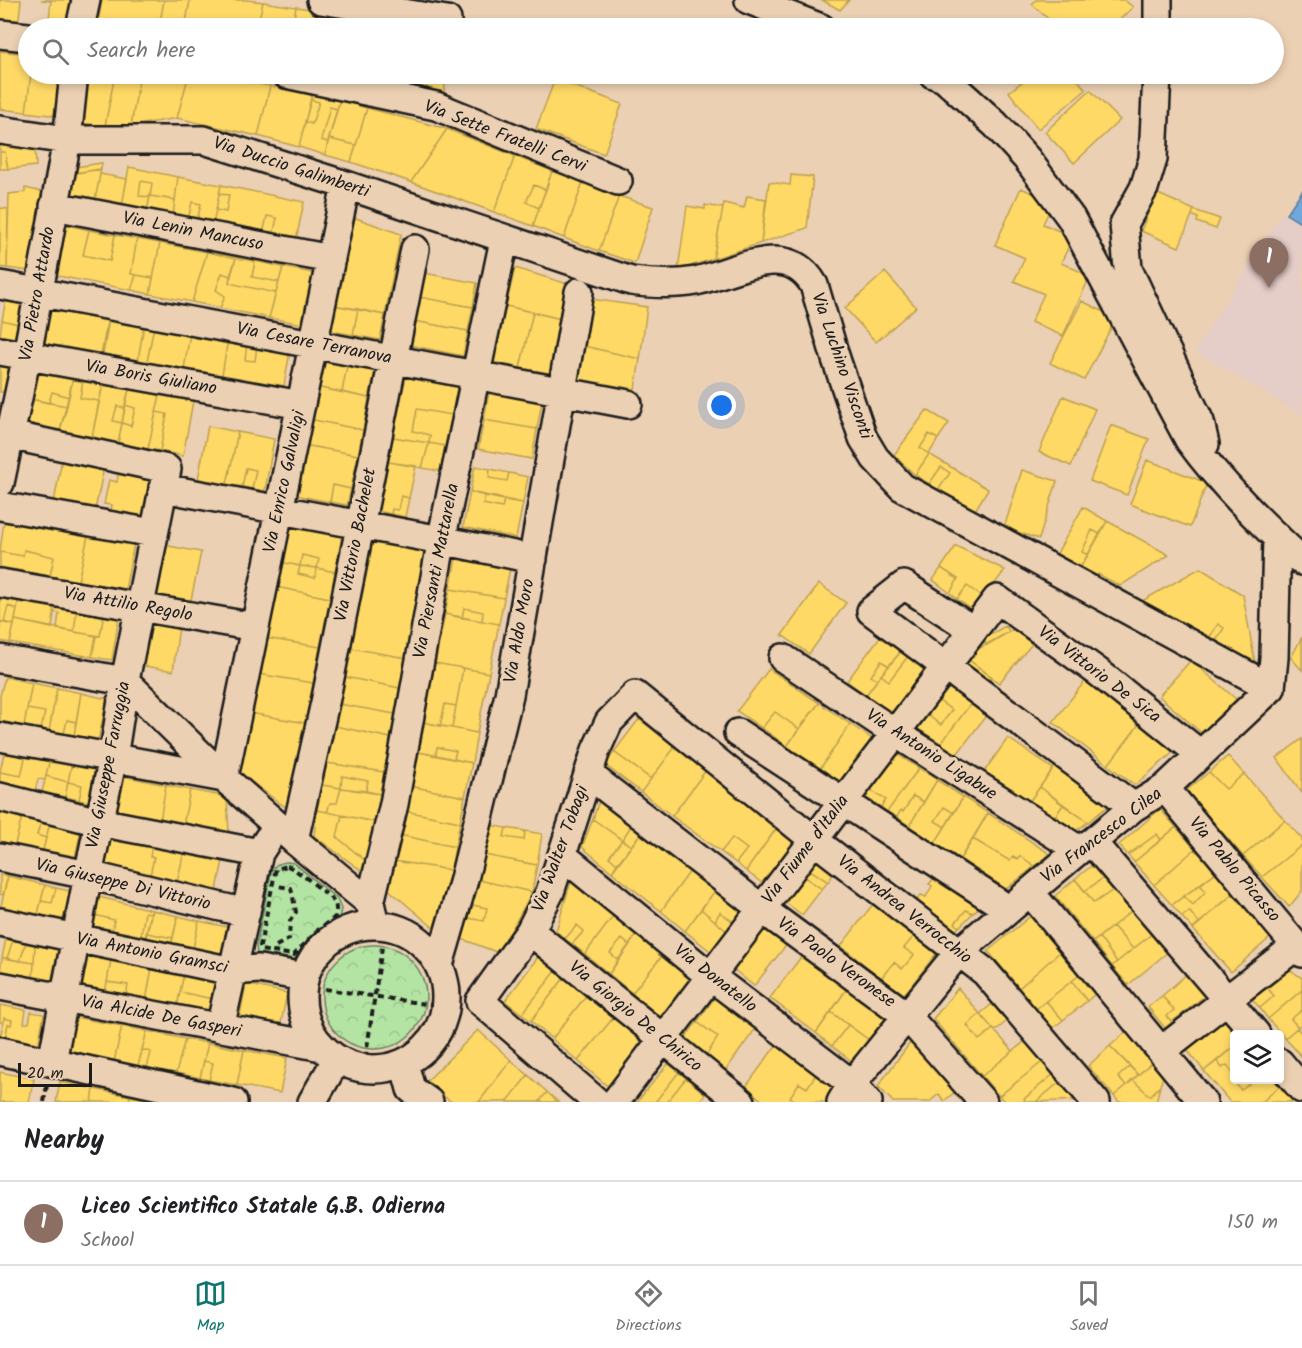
<!DOCTYPE html>
<style>
:root{--surface:#fff;--page:#f2f2f2;--text:#202124;--muted:#757577;--line:#e0e0e0;--accent:#0f766e}
body{margin:0;font-family:Kalam,sans-serif;background:var(--page);color:var(--text)}
.controls{position:absolute;right:18px;bottom:18px;display:grid;overflow:hidden;border-radius:6px;box-shadow:0 3px 9px #0003}
.controls button{width:54px;height:54px;display:grid;place-items:center;padding:0;border:0;border-bottom:2px solid var(--line);background:var(--surface);color:var(--text);font:30px sans-serif}
.scale{position:absolute;left:18px;bottom:15px;width:74px;box-sizing:border-box;padding-left:6px;border:3px solid #1c1c1c;border-top:0;font-size:16px;line-height:21px;white-space:nowrap;color:#1c1c1c;-webkit-text-stroke:4px #ecd0b3;paint-order:stroke}
.you{position:absolute;left:722px;top:406px;width:21px;height:21px;margin:-15px;border:4px solid #fff;border-radius:50%;background:#1a73e8;box-shadow:0 0 0 9px #1a73e833}
.badge{display:grid;place-items:center;width:39px;height:39px;border-radius:50%;background:var(--accent);color:#fff;font-size:20px;font-weight:700}
.pin{position:absolute;translate:-50% -50px;filter:drop-shadow(0 2px 3px #0008)}
.pin::after{content:'';position:absolute;top:32px;width:21px;height:18px;background:inherit;clip-path:polygon(0 0,100% 0,50% 100%)}
.list{margin:0;padding:0;list-style:none}
h2{display:flex;justify-content:space-between;align-items:center;height:78px;margin:0;padding:0 24px;font-size:26px}
h2 small{font-size:20px;font-weight:400;color:var(--muted)}
.list li{display:grid;grid-template-columns:39px 1fr auto;gap:18px;align-items:center;box-sizing:border-box;height:84px;padding:0 24px;border-top:2px solid var(--line)}
.list b{display:block;font-size:22px;white-space:nowrap}
.list p{margin:0;font-size:20px;white-space:nowrap;color:var(--muted)}
.list em{font-size:20px;font-style:normal;color:var(--muted)}
.icon{flex:none;width:33px;height:33px;fill:none;stroke:currentColor;stroke-width:2;stroke-linecap:round;stroke-linejoin:round}
.map{position:relative;flex:none;width:1302px;height:1102px;overflow:hidden}
.search{position:absolute;background:var(--surface);box-shadow:0 3px 9px #0003;left:18px;right:18px;top:18px;height:66px;display:flex;align-items:center;gap:15px;box-sizing:border-box;padding:0 21px;border-radius:33px;color:var(--muted);font-size:22px}
.sheet{height:162px;background:var(--surface)}
nav{display:flex;justify-content:space-around;align-items:center;box-sizing:border-box;height:84px;border-top:2px solid var(--line);background:var(--surface);font-size:16px;color:var(--muted)}
nav a{display:grid;justify-items:center;gap:3px}
nav .on{color:var(--accent)}
.map>svg:first-child{display:block}
.built{fill:#e5cdc8}
.park{fill:url(#park-crowns);stroke:#688060;stroke-width:1.5}
.homes{fill:#ffd966;stroke:#bba050;stroke-width:1.5}
.schools{fill:#6fa8dc;stroke:#567ea2;stroke-width:1.5}
.lines{fill:none;stroke-linecap:round;stroke-linejoin:round}
.minor-casing{stroke:#1c1c1c;stroke-width:32}
.path{stroke:#1c1c1c;stroke-width:4;stroke-dasharray:6 4.5;stroke-linecap:butt}
.minor{stroke:#ecd0b3;stroke-width:27}
.labels{text-anchor:middle;dominant-baseline:central;stroke-width:6;stroke-linejoin:round;paint-order:stroke}
.street-label{font-size:18px;fill:#1c1c1c;stroke:#ecd0b3}
</style>
<div class="map">
<svg width="1302" height="1102" viewBox="0 0 1302 1102">
<defs>
<pattern id="park-crowns" width="20" height="18" patternUnits="userSpaceOnUse" patternTransform="scale(1.5)"><rect width="20" height="18" fill="#b4e4a4"/><path d="M2 6a3 3 0 1 1 6 0M12 15a3 3 0 1 1 6 0" fill="none" stroke="#9ac38d"/></pattern>
</defs>
<rect width="100%" height="100%" fill="#ecd0b3"/>
<filter id="ink" filterUnits="userSpaceOnUse"><feTurbulence type="fractalNoise" baseFrequency=".0167" numOctaves="2"/><feDisplacementMap in="SourceGraphic" scale="12" xChannelSelector="R" yChannelSelector="G"/><feConvolveMatrix kernelMatrix="1 2 1 2 8 2 1 2 1" color-interpolation-filters="sRGB"/></filter>
<g filter="url(#ink)">
<path class="built" d="M1282 213 1302 224V415L1195 351Z"/>
<path class="park" d="M287 862 294 863 337 899 341 909 339 918 321 932 295 959 257 953 256 946 271 872C275 864 279 863 287 862Z
M322 997a52 52 0 1 1 104 0a52 52 0 1 1-104 0Z"/>
<path class="homes" d="M0 0H21L18 25 0 23Z
M41 0H77L72 28H48L51 1Z
M102 0H164L159 28H97Z
M164 0H190L185 28H159Z
M190 0H247L263 2 257 28H185Z
M822 0H849L840 10Z
M1036 0H1124L1133 7 1111 28H1058L1032 4Z
M263 2 296 7 292 28H257Z
M296 7 352 15 350 28H292Z
M352 15 376 18 375 28H350Z
M0 51 28 54V74H31L26 112 0 109Z
M31 74H63L58 116 26 112Z
M89 74H115L105 126 81 123Z
M115 74H140L131 126H105Z
M140 74H189L177 118 131 126Z
M189 74H202L270 86 258 136 177 118Z
M393 74H412L410 84 392 79Z
M412 74H447L446 79 430 75 427 88 410 84Z
M1032 74H1073L1086 90 1038 129 1009 92Z
M430 75 446 79 444 92 427 88Z
M555 79 622 104 604 154 536 129Z
M270 86 312 94 299 147 258 136Z
M1090 90 1120 120 1074 163 1045 132Z
M312 94 340 100 337 109 330 107 321 140 328 142 325 155 299 147 305 122 312 124 319 102 311 100Z
M311 100 319 102 312 124 305 122Z
M340 100 367 108 356 145 329 139Z
M330 107 337 109 328 142 321 140Z
M367 108 447 129 411 182 351 162Z
M447 129 515 156 494 212 411 182Z
M329 139 356 145 351 162 325 155Z
M0 144 35 148 36 166 8 169 5 152H0Z
M0 152H5L8 169H0Z
M515 156 552 171 546 190 534 185 526 202 539 208 533 226 494 212Z
M102 163 101 169 69 174V168Z
M129 167 178 177 175 200 150 196 152 183 141 181 139 196 150 197 147 211 122 206Z
M101 169 95 201 67 196 69 174Z
M552 171 583 182 564 238 533 226Z
M100 174 127 179 122 206 95 201Z
M791 175 813 177 807 228 761 243 769 182 790 185Z
M178 177 221 185 213 224 197 221 201 204 192 202 188 220 173 216Z
M141 181 152 183 150 197 139 196Z
M583 182 619 196 599 251 564 238Z
M221 185 304 202 296 240 273 236 277 218 267 216 263 234 213 224 216 210 226 212 229 195 219 194Z
M534 185 546 190 539 208 526 202Z
M25 188 43 192 29 271 7 268 9 194 25 192Z
M1021 188 1053 202 1043 224 1073 237 1061 263 1090 276 1063 336 1031 322 1044 294 1014 281 1025 258 995 245Z
M1156 193 1194 210 1179 247 1141 231Z
M219 194 229 195 226 212 216 210Z
M150 196 175 200 173 216 147 211Z
M619 196 653 207 635 263 599 251Z
M747 196 766 199 761 243 713 259 724 203 744 208Z
M192 202 201 204 197 221 188 220Z
M705 205 723 208 713 259 678 270 687 206 705 209Z
M0 208 8 209 7 268 0 267Z
M1194 210 1220 219 1216 229 1197 222 1198 218 1192 215Z
M267 216 277 218 273 236 263 234Z
M353 217 401 234 385 315 333 305Z
M63 224 89 230 83 255 110 261 115 235 137 239 131 274 136 275 131 290 53 275Z
M89 230 115 235 110 261 83 255Z
M137 239 160 243 153 278 131 274Z
M160 243 207 252 192 302 150 294Z
M207 252 236 258 230 276 222 273 216 290 225 296 220 308 192 302Z
M236 258 255 261 252 277 279 282 276 293 229 283Z
M255 261 283 267 279 282 252 277Z
M283 267 317 274 303 324 269 318Z
M515 268 568 284 561 319 506 306Z
M885 272 916 307 876 342 845 308Z
M222 273 230 276 229 283 276 293 269 318 220 308 225 296 216 290Z
M424 273 477 283 473 307 419 297Z
M136 275 153 278 150 294 131 290Z
M419 297 473 307 468 331 414 321Z
M6 299 22 303 18 324 2 320Z
M590 299 647 307 640 359 584 346Z
M49 301 109 312 101 356 41 345Z
M1082 301 1116 318 1084 380 1050 363Z
M333 305 358 309 353 335 327 330Z
M506 306 533 312 520 368 493 362Z
M358 309 385 315 380 340 353 335Z
M533 312 561 319 550 373 520 368Z
M109 319 144 325 138 360 103 354Z
M2 320 18 324 14 340 0 337Z
M414 321 468 331 463 356 409 345Z
M144 325 154 326 147 362 138 360Z
M154 326 190 333 184 369 147 362Z
M190 333 228 339 222 375 184 369Z
M228 339 247 343 245 360 255 361 257 345 290 351 284 386 222 375Z
M247 343 257 345 255 361 245 360Z
M584 346 640 359 635 389 578 381Z
M321 361 347 366 342 392 315 387Z
M0 365 9 367 4 392H0Z
M347 366 375 371 369 398 342 392Z
M35 371 73 378 69 397 52 392 49 403 30 399Z
M406 376 457 387 452 415 417 409 413 431 430 435 429 443 393 437Z
M73 378 83 380 80 398 99 401 92 437 60 431Z
M83 380 103 384 99 401 80 398Z
M103 384 129 389 125 408 117 406 113 421 122 423 118 443 92 437Z
M315 387 369 398 363 430 309 419Z
M129 389 160 395 148 449 118 443 122 423 131 426 135 408 125 405Z
M52 392 69 397 67 406 49 403Z
M489 392 542 401 537 429 484 420Z
M160 395 193 401 183 456 160 451 167 414 156 412Z
M1063 396 1095 409 1071 466 1039 452Z
M30 399 67 406 60 431 25 424Z
M125 405 135 408 131 426 122 423Z
M117 406 125 408 122 423 113 421Z
M417 409 452 415 445 446 429 443 430 435 413 431Z
M927 410 949 423 938 439 929 434 920 448 929 454 915 475 894 455Z
M156 412 167 414 160 451 148 449Z
M309 419 363 430 358 455 304 445Z
M484 420 537 429 532 459 478 449Z
M1111 425 1149 439 1127 495 1090 481Z
M208 426 238 432 227 484 198 479Z
M238 432 274 439 265 491 252 489 256 470 246 468 242 487 227 484Z
M929 434 938 439 929 454 920 448Z
M393 437 429 443 422 468 388 462Z
M429 443 445 446 440 471 422 468Z
M304 445 358 455 351 489 333 485 330 502 295 495Z
M929 454 988 489 974 512 938 490 950 473 941 467 929 484 915 475Z
M62 459 104 468 95 510 54 502Z
M1147 460 1207 483 1190 527 1130 504Z
M388 462 416 466 409 498 401 496 398 510 392 509 391 514 378 511Z
M475 466 490 469 489 478 507 481 509 473 528 477 523 503 470 492Z
M941 467 950 473 938 490 929 484Z
M246 468 256 470 252 489 242 487Z
M490 469 509 473 507 481 489 478Z
M119 470 153 476 144 523 110 516 112 505 104 504 109 480 117 482Z
M1022 470 1057 481 1039 539 1004 528Z
M333 485 351 489 347 505 330 502Z
M470 492 485 496 483 504 502 508 504 500 523 503 516 538 463 527Z
M401 496 409 498 405 517 391 514 392 509 398 510Z
M485 496 504 500 502 508 483 504Z
M1083 507 1107 521 1100 534 1092 530 1082 552 1088 555 1080 568 1056 555Z
M4 521 88 536 78 581 50 576 54 557 24 550 23 556 0 552Z
M1107 521 1169 555 1120 586 1098 574 1096 577 1080 568Z
M288 527 342 536 335 572 317 568 319 559 302 555 300 566 281 562Z
M1092 530 1100 534 1088 555 1082 552Z
M88 536 134 544 125 590 78 581Z
M373 542 426 552 406 658 351 648Z
M163 545 201 552 190 605 153 598Z
M956 546 1005 570 984 598 967 586 957 599 950 593 958 579 941 568Z
M24 550 54 557 50 576 0 567V552L23 556Z
M302 555 319 559 317 568 300 566Z
M456 558 510 568 504 598 450 589Z
M281 562 300 566 298 574 315 578 317 568 335 572 330 598 276 587Z
M300 566 317 568 315 578 298 574Z
M941 568 958 579 950 593 933 580Z
M1200 568 1243 595 1255 663 1216 641 1224 628 1218 624 1209 638 1142 601Z
M819 584 846 603 809 654 782 635Z
M967 586 984 598 974 611 957 599Z
M276 587 330 598 320 647 265 638Z
M450 589 504 598 499 624 482 621 483 612 464 608 462 618 445 614Z
M0 595 19 599 17 609 8 606 4 622H0Z
M19 599 55 605 52 628 15 620Z
M55 605 77 609 74 632 57 629 59 613 54 612Z
M8 606 17 609 14 625 4 622Z
M464 608 483 612 482 621 462 618Z
M77 609 104 614 100 636 74 632Z
M104 614 119 617 112 660 92 657 96 636H100Z
M445 614 499 624 489 673 435 663Z
M15 620 96 636 92 657 10 643Z
M152 621 179 626 173 671 144 666Z
M0 622 14 625 10 643 0 641Z
M1218 624 1224 628 1216 641 1209 638Z
M1006 626 1009 632 987 645 983 638Z
M1014 629 1032 644 999 683 969 660 978 649Z
M882 634 902 650 889 666 881 661 871 676 877 680 866 695 847 681Z
M1302 637V670L1291 658Z
M265 638 320 647 313 683 258 674Z
M351 648 406 658 400 688 345 677Z
M902 650 909 655 889 681 881 675Z
M965 653 971 658 969 660 992 677 988 682 959 662Z
M909 655 928 669 893 715 866 695 881 675 889 681Z
M1191 660 1237 700 1205 736 1159 696Z
M881 661 889 666 877 680 871 676Z
M435 663 463 668 456 706 445 704 440 726 423 722Z
M463 668 489 673 477 733 452 728Z
M769 669 819 703 799 729 775 712 762 728 737 711Z
M258 674 313 683 305 723 250 713Z
M5 677 32 683 24 726 0 721V696Z
M345 677 400 688 395 714 339 704Z
M1085 681 1140 723 1108 765 1053 722Z
M32 683 57 688 49 731 41 729 45 712 27 709Z
M947 684 972 702 939 746 915 729 926 714 941 725 952 710 936 699Z
M57 688 81 693 76 722 67 720 64 734 49 731Z
M81 693 107 699 98 741 74 736Z
M936 699 952 710 941 725 926 714Z
M972 702 988 713 955 757 939 746Z
M819 703 850 724 820 769 787 746Z
M339 704 395 714 391 738 335 726Z
M445 704 456 706 452 728 440 726Z
M27 709 45 712 41 729 24 726Z
M775 712 799 729 787 746 762 728Z
M250 713 305 723 288 809 238 772Z
M639 719 675 747 651 779 614 752Z
M67 720 76 722 74 736 64 734Z
M423 722 477 733 472 763 454 759 456 751 437 747 436 755 418 752Z
M1140 723 1176 750 1135 785 1108 765Z
M850 724 875 741 842 785 820 769Z
M335 726 391 738 384 772 327 763Z
M1008 738 1053 769 1026 806 981 776Z
M1302 739V793L1277 758Z
M437 747 456 751 454 759 436 755Z
M675 747 706 770 672 816 641 792Z
M5 749 26 754 21 776 0 772Z
M418 752 472 763 465 797 410 786Z
M614 752 651 779 641 792 605 765Z
M26 754 50 758 45 780 38 779 35 791 0 783V772L21 776Z
M897 754 919 768 887 812 881 807 886 800 871 790Z
M1228 756 1244 774 1226 789 1209 772Z
M50 758 72 763 68 782 46 776Z
M72 763 95 768 88 802 79 800 82 785 68 782Z
M327 763 384 772 380 794 366 791 368 781 342 776 341 788 322 785Z
M1056 765 1108 806 1088 822 1040 787Z
M919 768 937 780 924 802 913 796 903 812 901 810 897 817 887 812Z
M706 770 778 826 746 871 736 863 747 849 732 838 721 852 672 816Z
M1209 772 1226 789 1244 774 1285 820 1243 856 1186 791Z
M46 776 68 782 65 797 42 792Z
M123 776 166 785 160 821 115 813Z
M342 776 368 781 366 791 341 788Z
M937 780 963 797 954 813 944 807 935 821 945 827 935 843 909 826Z
M68 782 82 785 79 800 65 797Z
M166 785 190 790 183 826 160 821Z
M322 785 341 788 337 803H330L327 812 317 810Z
M410 786 465 797 460 822 405 811Z
M1040 787 1063 805 1050 823 1026 806Z
M341 788 380 794 375 822 327 812 330 803H337Z
M190 790 227 797 229 834 183 826Z
M871 790 886 800 881 807 866 798Z
M601 795 644 829 640 834 631 826 622 840 593 819Z
M913 796 924 802 909 826 897 817 901 810 903 812Z
M963 797 988 813 960 859 935 843Z
M1063 805 1088 822 1069 836 1050 823Z
M944 807 954 813 945 827 935 821Z
M1160 809 1176 827 1161 840 1157 834 1128 855 1119 845Z
M317 810 342 815 337 837 367 862 366 867 361 870 314 836Z
M405 811 460 822 455 847 400 835Z
M0 812 22 817 14 848 0 845Z
M988 813 1050 854 1035 866 1020 856 1018 859 1013 856 1010 861 973 839Z
M342 815 375 822 367 862 337 837Z
M22 817 41 821 37 835 46 838 42 854 14 848Z
M593 819 622 840 609 857 617 864 612 872 582 847Z
M1285 820 1302 839V845L1262 877 1243 856Z
M41 821 50 823 46 838 37 835Z
M50 823 81 830 74 862 42 854Z
M490 825 506 828 504 837 524 840 525 831 542 834 537 865 484 855Z
M631 826 640 834 631 846 622 840Z
M778 826 799 842 766 886 746 871Z
M1176 827 1195 849 1154 885 1134 862Z
M506 828 525 831 524 840 504 837Z
M644 829 693 867 661 911 612 872Z
M1157 834 1161 840 1134 862 1128 855Z
M400 835 455 847 451 870 394 861Z
M110 836 152 845 150 857H154L150 876 104 867Z
M732 838 747 849 736 863 721 852Z
M973 839 1010 861 1013 856 1018 859 1020 856 1035 866 1006 889 960 859Z
M622 840 631 846 617 864 609 857Z
M152 845 184 852 177 882 150 876 154 857H150Z
M1302 845V891L1289 907 1262 877Z
M1195 849 1216 872 1172 905 1154 885Z
M184 852 223 860 217 890 177 882Z
M484 855 537 865 532 892 479 880Z
M818 856 836 870 828 882 809 869Z
M394 861 451 870 434 928 388 889Z
M1095 863 1106 876 1085 891 1075 879Z
M693 867 718 887 685 931 661 911Z
M809 869 828 882 822 889 803 876Z
M1216 872 1234 893 1199 923 1189 911 1182 917 1172 905 1184 896 1193 905 1206 891 1200 885Z
M0 875 8 876 3 895 0 894Z
M573 875 617 911 585 954 572 944 584 931 577 925 565 939 556 931Z
M8 876 45 885 37 918 0 910Z
M803 876 822 889 802 915 784 901Z
M1106 876 1116 888 1094 903 1085 891Z
M935 877 981 906 973 913 966 910 955 923 959 927 951 934 915 903 921 895 926 897 932 886 929 884Z
M1075 879 1094 903 1116 888 1134 909 1093 942 1055 896Z
M479 880 532 892 499 953 462 939 468 918 484 921 487 908 472 905Z
M45 885 56 888 52 903 41 901Z
M1200 885 1206 891 1193 905 1184 896Z
M718 887 746 910 736 924 720 912 715 921 701 909Z
M56 888 70 891 62 924 37 918 41 901 52 903Z
M1234 893 1272 936 1231 972 1193 929Z
M99 897 152 910 151 913 145 912 140 942 111 936 114 920 95 915Z
M873 904 914 936 904 948 914 955 902 969 894 962 881 978 841 946Z
M472 905 487 908 484 921 468 918Z
M701 909 729 933 714 954 685 931Z
M1134 909 1153 933 1133 949 1113 926Z
M152 910 178 916 173 938 147 933Z
M966 910 973 913 959 927 955 923Z
M617 911 640 930 629 945 622 939 610 953 618 960 609 974 585 954Z
M1189 911 1199 923 1193 929 1182 917Z
M145 912 151 913 144 943 140 942Z
M720 912 736 924 729 933 715 921Z
M1033 914 1062 950 1019 988 988 951Z
M95 915 114 920 111 936 92 932Z
M178 916 199 921 192 953 170 949Z
M199 921 227 927 220 960 192 953Z
M577 925 584 931 572 944 565 939Z
M1113 926 1133 949 1117 962 1099 937Z
M766 928 787 944 754 986 733 969Z
M640 930 666 951 632 993 609 974Z
M147 933 173 938 170 949 144 943Z
M1153 933 1169 951 1128 985 1112 966Z
M914 936 936 954 903 996 881 978 894 962 902 969 914 955 904 948Z
M1099 937 1117 962 1112 966 1093 942Z
M6 939 13 940 7 958H2Z
M622 939 629 945 618 960 610 953Z
M13 940 26 943 20 961 7 958Z
M26 943 35 945 34 963 20 961Z
M35 945 58 949 51 982 33 978Z
M1062 950 1082 973 1036 1009 1019 988Z
M666 951 698 977 664 1020 632 993Z
M804 953 848 987 816 1033 770 998Z
M87 955 111 960 105 993 80 989Z
M538 957 556 971 522 1014 505 1001Z
M2 958 34 963 33 978 0 972Z
M111 960 152 967 146 1001 126 997 128 985 107 982Z
M152 967 184 973 177 1007 146 1001Z
M1287 968 1302 978V990L1268 1019 1260 1008 1274 996 1266 986Z
M556 971 564 978 531 1021 522 1014Z
M1189 972 1207 994 1172 1022 1167 1016 1174 1010 1162 996Z
M184 973 217 979 213 999 180 992Z
M1082 973 1097 992 1087 1001 1072 981Z
M564 978 586 996 552 1039 531 1021Z
M1072 981 1087 1001 1063 1020 1046 1001Z
M107 982 128 985 126 997 105 993Z
M246 984 287 993 280 1028 239 1020Z
M1266 986 1274 996 1260 1008 1251 998Z
M848 987 887 1017 869 1040 831 1012Z
M958 988 980 1014 967 1025 979 1040 993 1029 1013 1051 982 1076 933 1019Z
M1302 990V1010L1291 1019 1298 1027 1285 1038 1268 1019Z
M180 992 213 999 210 1013 177 1007Z
M586 996 613 1018 578 1061 552 1039Z
M1162 996 1174 1010 1167 1016 1172 1022 1165 1028 1148 1007Z
M715 997 756 1028 726 1070 706 1056 718 1037 697 1022Z
M1046 1001 1063 1020 1052 1029 1036 1009Z
M992 1004 1007 1021 995 1031 980 1014Z
M0 1005 26 1010 24 1023H29L31 1012 44 1014 38 1046 5 1039 8 1024 11 1025 12 1020 4 1018 3 1023 0 1022Z
M1302 1010V1023L1298 1027 1291 1019Z
M831 1012 848 1025 832 1046 816 1033Z
M1226 1012 1244 1034H1234V1046L1204 1071 1184 1046Z
M980 1014 993 1029 979 1040 967 1025Z
M74 1017 122 1026 114 1062 68 1053Z
M4 1018 12 1020 11 1025 8 1024 5 1039 0 1038Z
M613 1018 646 1045 611 1089 578 1061Z
M697 1022 718 1037 706 1056 684 1039Z
M848 1025 869 1040 853 1062 832 1046Z
M122 1026 147 1031 138 1066 114 1062Z
M1297 1028 1302 1034V1057L1285 1038Z
M478 1030 511 1060 479 1102H452L425 1083Z
M147 1031 185 1039 176 1073 147 1068 151 1052 142 1050Z
M1127 1031 1152 1062 1138 1075 1110 1046Z
M1029 1038 1046 1059 999 1096 982 1076Z
M185 1039 208 1043 200 1078 176 1073Z
M208 1043 244 1050 237 1085 209 1080 213 1063 204 1061Z
M910 1043 956 1091 944 1101 939 1094 929 1102H893L878 1086Z
M777 1044 817 1073 807 1088 799 1083 790 1097 797 1102H765L745 1088Z
M1110 1046 1130 1066 1118 1077 1126 1086 1114 1096 1088 1066Z
M1234 1046V1075L1227 1065 1222 1068 1217 1061Z
M142 1050 151 1052 147 1068 138 1066Z
M244 1050 287 1058 280 1093 237 1085Z
M1046 1059 1056 1072 1024 1099 1026 1102H1005L999 1096Z
M511 1060 528 1075 507 1102H479Z
M204 1061 213 1063 209 1080 200 1078Z
M1217 1061 1222 1068 1227 1065 1234 1075V1080L1239 1081 1236 1084 1241 1090 1255 1080H1280L1283 1083 1262 1102H1230L1204 1071Z
M1152 1062 1163 1076 1160 1086 1150 1096 1133 1080Z
M668 1064 679 1072 655 1102H637Z
M1130 1066 1138 1075 1126 1086 1118 1077Z
M0 1072 34 1079 29 1102H0Z
M679 1072 686 1078 667 1102H655Z
M1056 1072 1062 1080 1036 1102H1026L1024 1099Z
M817 1073 838 1088 828 1102H797L790 1097 799 1083 807 1088Z
M528 1075 547 1092 539 1102H507Z
M686 1078 705 1094 699 1102H667Z
M1062 1080 1079 1100 1036 1102Z
M1133 1080 1150 1096 1160 1086 1156 1102H1119L1114 1096Z
M1241 1080H1255L1241 1090 1236 1084Z
M60 1082 94 1089 92 1102H56Z
M1283 1083 1299 1102H1262Z
M94 1089 130 1096 129 1102H92Z
M547 1092 558 1102H539Z
M130 1096 161 1102H129Z"/>
<path class="schools" d="M1302 191V224L1286 214Z"/>
<g class="lines">
<g class="minor-casing">
<path id="minor" d="M321 0 447 20
M749 0 821 28
M80 28 86 0
M1158 28V0
M0 34 28 37
M286 74 436 106 618 181
M933 74 944 78 995 124 1027 159 1071 218 1189 440C1222 485 1261 523 1302 561
M1157 74 1153 159 1144 188 1124 224 1128 269 1200 422 1205 444
M0 130 67 140H204L346 185 631 281C653 284 674 285 696 281 736 272 787 239 814 285L836 359 863 438 875 458 902 487 1271 688
M54 206 331 259
M0 285 628 404
M0 351 301 405
M0 433 167 469 125 681 113 758 88 875 52 1062
M0 483 27 355 67 140 74 74
M163 488 441 540 533 559
M0 506 153 533
M0 583 255 627
M973 630 904 585 871 611 1134 807
M783 658 894 732 1079 850
M0 659 125 681 224 778 294 840 370 903 375 924
M738 733 1008 909
M0 737 224 778 346 185
M588 774 762 909 906 1015 983 1102
M1165 788 1302 953
M0 797 99 822 259 853
M294 840 326 698 415 249
M1092 842 1256 1034
M562 855 710 976 852 1084 868 1102
M0 857 88 875 246 913
M1030 892 1203 1102
M370 903 394 804 444 527 504 240
M0 922 232 971 259 969 304 977
M302 997a72 72 0 1 1 144 0a72 72 0 1 1-144 0Z
M530 931 741 1102
M439 965 463 883 509 695 579 292
M0 986 322 1047
M480 1001 530 931 550 892 596 750 609 722 635 695 814 840 985 972 1096 1102
M480 1001 597 1102
M220 1028 259 853 268 839
M0 1051 233 1102
M1161 1051 1296 946
M404 1063 411 1089 429 1102
M1280 1063 1302 1089
M312 1102 337 1059
M615 1102 997 599 1098 672 1200 754
M841 1102 852 1084 958 953 1079 850 1092 842 1134 807 1165 788 1271 688 1274 658 1277 537"/>
</g>
<path class="path" d="M287 866C294 867 330 896 334 902 337 907 336 911 335 917L319 929 294 955 260 950V946L275 873 276 869Z
M276 946 289 939 290 921 296 912 291 888 277 886
M325 989 446 1007
M364 1068 382 947
M44 1102 47 1085"/>
<use href="#minor" class="minor"/>
</g>
</g>
<g class="labels">
<g class="street-label">
<text transform="translate(505 137) rotate(21)">Via Sette Fratelli Cervi</text>
<text transform="translate(291 168) rotate(18)">Via Duccio Galimberti</text>
<text transform="translate(193 232) rotate(11)">Via Lenin Mancuso</text>
<text transform="translate(38 294) rotate(-80)">Via Pietro Attardo</text>
<text transform="translate(314 344) rotate(11)">Via Cesare Terranova</text>
<text transform="translate(841 366) rotate(71)">Via Luchino Visconti</text>
<text transform="translate(151 378) rotate(10)">Via Boris Giuliano</text>
<text transform="translate(285 482) rotate(-78)">Via Enrico Galvaligi</text>
<text transform="translate(356 545) rotate(-79)">Via Vittorio Bachelet</text>
<text transform="translate(437 571) rotate(-79)">Via Piersanti Mattarella</text>
<text transform="translate(128 605) rotate(10)">Via Attilio Regolo</text>
<text transform="translate(520 631) rotate(-80)">Via Aldo Moro</text>
<text transform="translate(1099 675) rotate(37)">Via Vittorio De Sica</text>
<text transform="translate(931 755) rotate(33)">Via Antonio Ligabue</text>
<text transform="translate(109 765) rotate(-79)">Via Giuseppe Farruggia</text>
<text transform="translate(1102 836) rotate(-37)">Via Francesco Cilea</text>
<text transform="translate(561 849) rotate(-70)">Via Walter Tobagi</text>
<text transform="translate(806 850) rotate(-53)">Via Fiume d'Italia</text>
<text transform="translate(1234 870) rotate(50)">Via Pablo Picasso</text>
<text transform="translate(123 885) rotate(13)">Via Giuseppe Di Vittorio</text>
<text transform="translate(904 910) rotate(38)">Via Andrea Verrocchio</text>
<text transform="translate(152 954) rotate(11)">Via Antonio Gramsci</text>
<text transform="translate(836 963) rotate(36)">Via Paolo Veronese</text>
<text transform="translate(715 979) rotate(38)">Via Donatello</text>
<text transform="translate(161 1017) rotate(11)">Via Alcide De Gasperi</text>
<text transform="translate(635 1017) rotate(39)">Via Giorgio De Chirico</text>
</g>
</g>
</svg>
<div class="controls">
<button><svg class="icon" aria-label="layers" viewBox="0 0 24 24"><path d="M12 4l9 5-9 5-9-5zM3 14l9 5 9-5"/></svg></button>
</div>
<div class="scale">20 m</div>
<div class="you"></div>
<div class="pin badge" style="left:1269px;top:288px;background:#8d6e63">1</div>
<div class="search"><svg class="icon" aria-label="search" viewBox="0 0 24 24"><circle cx="10" cy="10" r="6"/><path d="M15 15l6 6"/></svg>Search here</div>
</div>
<section class="sheet">
<h2>Nearby<small></small></h2>
<ul class="list">
<li><span class="badge" style="background:#8d6e63">1</span><div><b>Liceo Scientifico Statale G.B. Odierna</b><p>School</p></div><em>150 m</em></li>
</ul>
</section>
<nav>
<a class="on"><svg class="icon" aria-label="map" viewBox="0 0 24 24"><path d="M3 6l6-2 6 2 6-2v14l-6 2-6-2-6 2zM9 4v14M15 6v14"/></svg>Map</a>
<a><svg class="icon" aria-label="directions" viewBox="0 0 24 24"><path d="M12 3l9 9-9 9-9-9zM9 14v-3h6M13 9l2 2-2 2"/></svg>Directions</a>
<a><svg class="icon" aria-label="saved" viewBox="0 0 24 24"><path d="M7 4h10v16l-5-4-5 4z"/></svg>Saved</a>
</nav>
